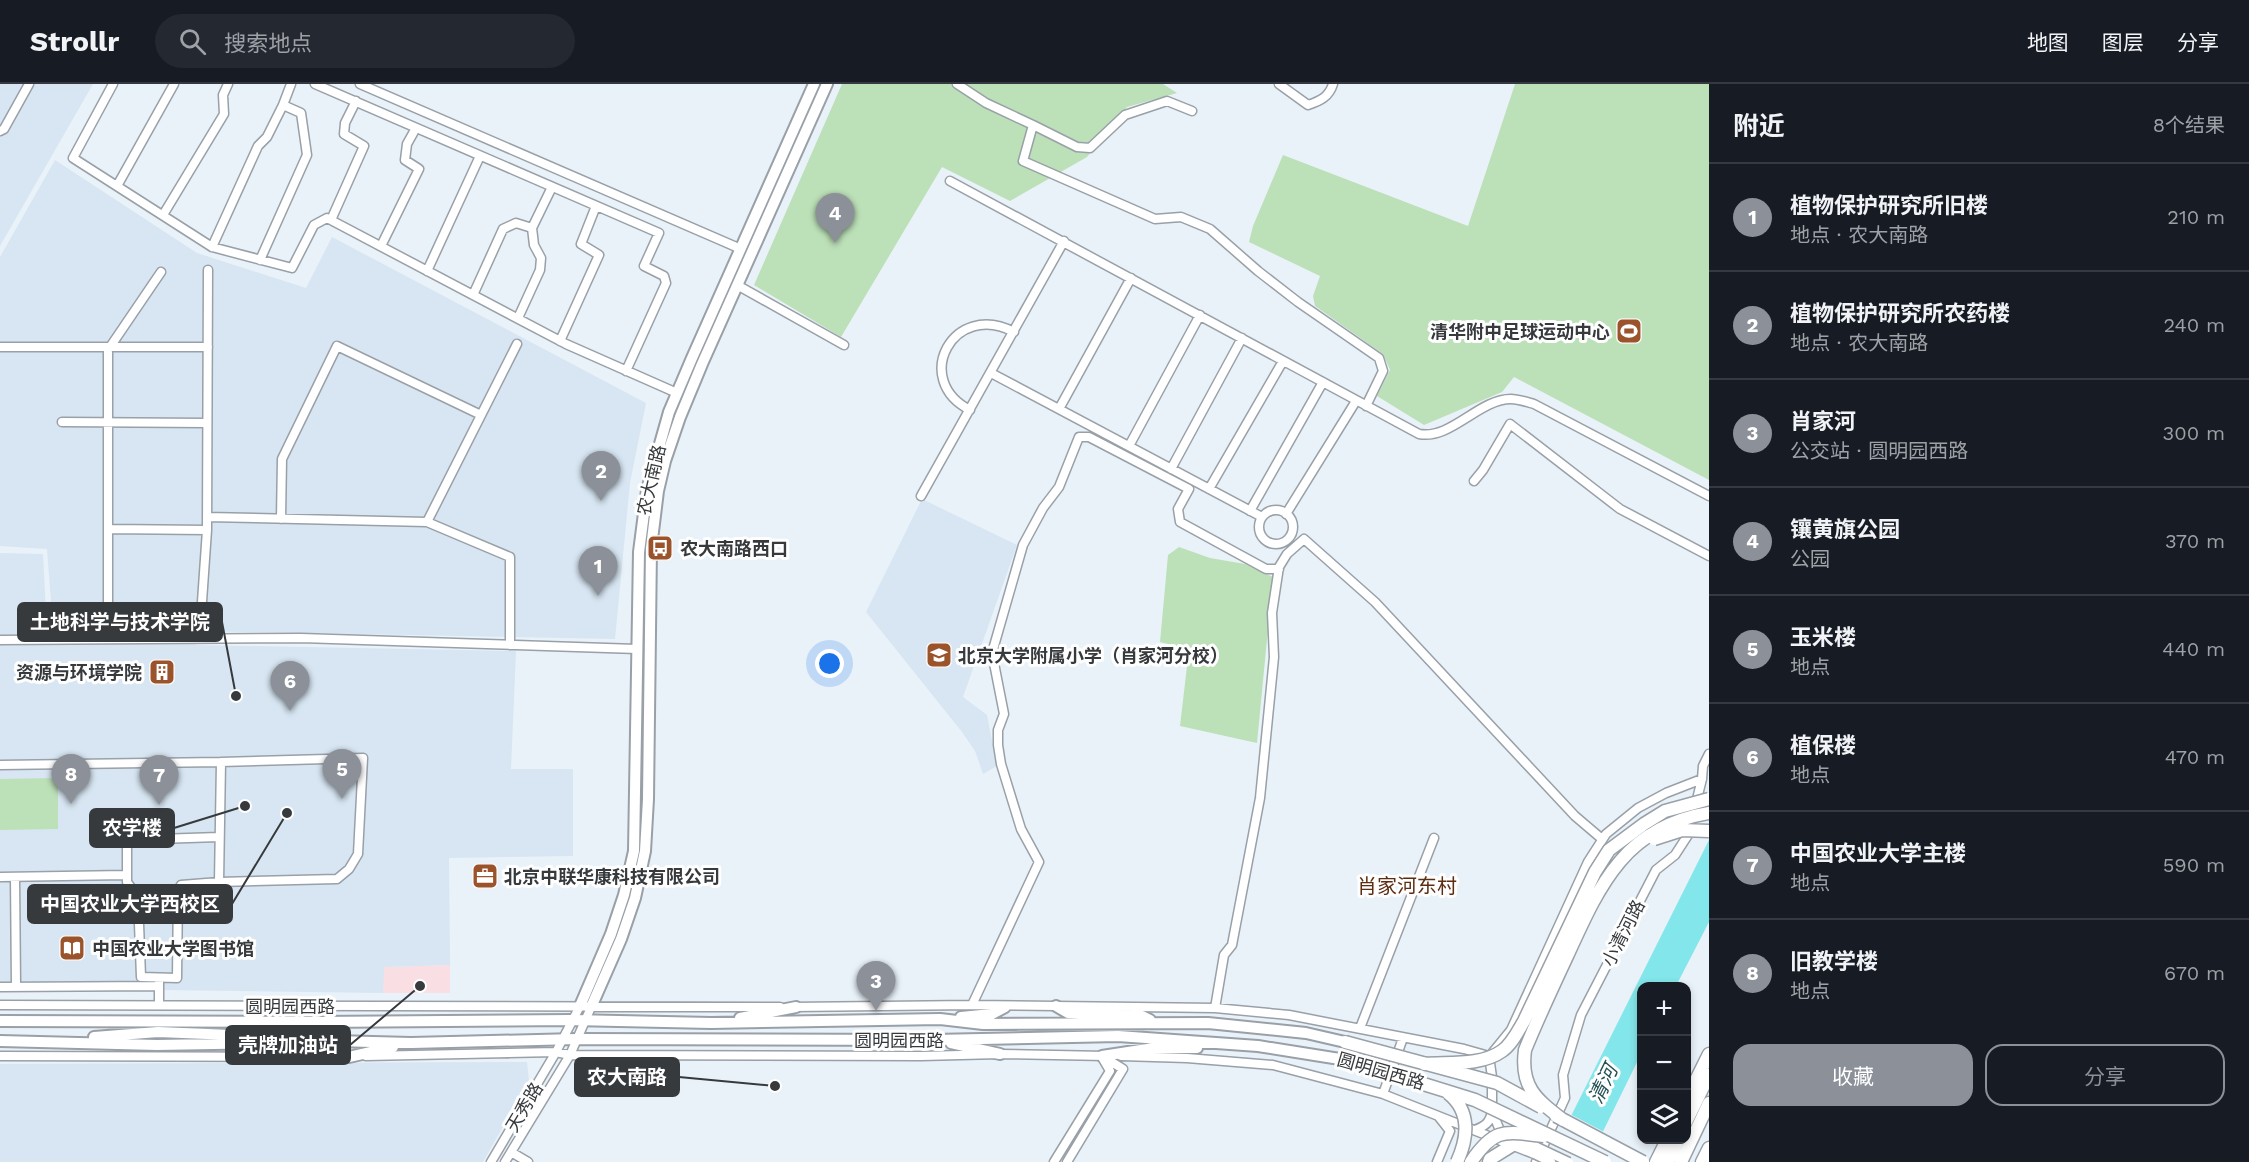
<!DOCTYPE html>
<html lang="zh">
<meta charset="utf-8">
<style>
:root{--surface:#171b24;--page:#242831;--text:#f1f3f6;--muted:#9ea1a6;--line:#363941;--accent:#8c9099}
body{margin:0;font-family:"Work Sans","Noto Sans SC",sans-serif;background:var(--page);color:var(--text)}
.controls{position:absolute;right:18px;bottom:18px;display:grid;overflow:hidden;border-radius:12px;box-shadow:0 3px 9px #0003}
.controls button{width:54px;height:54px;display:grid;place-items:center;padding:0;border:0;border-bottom:2px solid var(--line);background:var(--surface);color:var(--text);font:30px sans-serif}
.you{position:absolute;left:830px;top:580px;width:21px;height:21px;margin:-15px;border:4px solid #fff;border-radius:50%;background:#1a73e8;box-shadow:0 0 0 9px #1a73e833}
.badge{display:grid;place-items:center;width:39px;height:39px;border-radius:50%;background:var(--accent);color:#fff;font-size:20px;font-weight:700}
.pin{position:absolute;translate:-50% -50px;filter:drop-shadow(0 2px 3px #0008)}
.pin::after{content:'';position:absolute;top:32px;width:21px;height:18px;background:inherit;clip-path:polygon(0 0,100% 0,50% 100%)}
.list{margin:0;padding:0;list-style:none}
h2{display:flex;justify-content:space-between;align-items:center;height:78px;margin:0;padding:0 24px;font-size:26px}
h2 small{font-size:20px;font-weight:400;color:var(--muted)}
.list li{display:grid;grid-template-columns:39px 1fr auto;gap:18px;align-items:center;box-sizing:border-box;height:108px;padding:0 24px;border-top:2px solid var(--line)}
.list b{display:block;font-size:22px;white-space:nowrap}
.list p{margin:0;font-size:20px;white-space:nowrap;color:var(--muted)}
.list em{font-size:20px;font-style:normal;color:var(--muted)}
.actions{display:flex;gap:12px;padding:18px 24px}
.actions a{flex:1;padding:14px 0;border:2px solid var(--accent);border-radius:18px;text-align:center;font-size:21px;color:var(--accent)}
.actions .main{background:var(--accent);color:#fff}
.icon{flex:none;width:33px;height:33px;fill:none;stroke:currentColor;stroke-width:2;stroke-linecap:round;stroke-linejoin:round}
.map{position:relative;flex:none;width:1709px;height:1078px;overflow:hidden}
header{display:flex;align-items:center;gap:36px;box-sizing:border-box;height:84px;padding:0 30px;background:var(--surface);border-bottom:2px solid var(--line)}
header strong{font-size:28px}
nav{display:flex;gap:33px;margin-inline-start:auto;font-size:21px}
.search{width:420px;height:54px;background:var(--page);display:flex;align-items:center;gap:15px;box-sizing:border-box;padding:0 21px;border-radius:33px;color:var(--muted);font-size:22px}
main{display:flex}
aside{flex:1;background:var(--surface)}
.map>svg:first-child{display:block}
.commercial{fill:#f9dfe3}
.built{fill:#d7e6f2}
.green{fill:#bce0b8}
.water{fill:#83e6ea}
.pier{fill:#e9f2f9}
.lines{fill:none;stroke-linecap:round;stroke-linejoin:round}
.minor-casing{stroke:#99a0a7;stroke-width:11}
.major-casing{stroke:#99a0a7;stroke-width:14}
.highway-casing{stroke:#99a0a7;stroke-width:15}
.minor{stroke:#fff;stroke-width:8}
.major{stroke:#fff;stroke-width:10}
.highway{stroke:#fff;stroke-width:12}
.minor-bridge-casing{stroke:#99a0a7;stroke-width:11;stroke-linecap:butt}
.highway-bridge-casing{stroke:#99a0a7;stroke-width:15;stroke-linecap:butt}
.minor-bridge{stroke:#fff;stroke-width:8}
.highway-bridge{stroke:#fff;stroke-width:12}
.labels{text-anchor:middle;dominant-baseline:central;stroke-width:6;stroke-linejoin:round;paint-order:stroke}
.poi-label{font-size:18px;font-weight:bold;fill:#373a3d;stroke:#fefefe;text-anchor:start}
.street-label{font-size:18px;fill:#373a3d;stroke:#fefefe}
.neighbourhood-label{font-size:20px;fill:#5d2d11;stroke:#fefefe}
.water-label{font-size:20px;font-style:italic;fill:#235052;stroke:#fefefe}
.leader{fill:none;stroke:#373a3d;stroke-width:2}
.callout-dot{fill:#373a3d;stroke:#fefefe;stroke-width:2}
.callout{fill:#373a3d;stroke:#373a3d;stroke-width:2}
.callout-label{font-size:20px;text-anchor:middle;font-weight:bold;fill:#fff}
</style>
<header>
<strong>Strollr</strong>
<div class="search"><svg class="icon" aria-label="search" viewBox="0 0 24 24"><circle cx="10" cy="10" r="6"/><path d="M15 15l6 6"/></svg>搜索地点</div>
<nav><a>地图</a><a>图层</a><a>分享</a></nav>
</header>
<main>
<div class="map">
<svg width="1709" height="1078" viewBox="0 0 1709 1078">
<rect width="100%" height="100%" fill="#e9f2f9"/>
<path class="commercial" d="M450 881V909H383V883Z"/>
<path class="built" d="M0 0H93L0 162Z
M55 76 197 169 306 204 332 153 646 319 630 399 615 555 196 547V561L516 567 511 685H573V772L449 774 450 881 384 883 383 909 0 904V469L43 470 47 548 173 546 53 543 47 465 0 462V173Z
M922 415 1017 461 963 613 987 631 997 682 983 690 975 667 962 648 866 528Z
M527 978 529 997 483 1078H0V980Z"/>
<path class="green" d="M842 0H1163L1177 9 1127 23 1087 73 1010 117 942 83 841 253 754 201Z
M1515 0H1709V396L1514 293 1502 308 1424 341 1377 312 1390 286 1383 270 1315 222 1313 212 1320 192 1249 158 1253 142 1283 71 1468 142Z
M1179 463 1210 474 1245 480 1273 493 1257 659 1180 642 1189 565 1160 558 1168 471Z
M58 694V745L0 746V695Z"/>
<path class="water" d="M1709 756V838L1676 902H1642L1641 970 1588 1078H1548Z"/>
<path class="pier" d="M1568 1029 1606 1049 1591 1078H1545Z"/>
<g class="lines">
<g class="minor-casing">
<path id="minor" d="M113 0 73 74 212 163 292 184 314 141 327 134 566 260 677 309
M315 0 659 149 644 182 664 192 666 199 626 287
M360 0 741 165
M957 0 986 19 1033 41 1023 77 1155 135 1181 133 1210 145 1258 187 1298 218 1379 274 1383 287 1366 322
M1279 0 1308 21C1320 17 1329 13 1333 0
M1033 41 1077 63 1090 64 1125 31 1167 17 1192 27
M0 47 4 45 29 0
M950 97 1419 350C1451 356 1479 315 1511 315 1518 315 1527 318 1534 320L1709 412
M117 102 174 0
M163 131 224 30 223 11 228 0
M331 136 364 62 344 50 345 39 356 17
M381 162 419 85 405 76 407 60 416 44
M212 163 258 62 267 53 283 21
M260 176 307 71 301 29 283 21 291 0
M427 187 480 72
M737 201 844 261
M473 211 503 145 516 139 532 144 552 103
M518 234 540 186 541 174 534 161 532 144
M560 257 599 171 581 160 596 122
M0 263H208
M991 289 1262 433
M1059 325 1131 194
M970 326C911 296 953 216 1014 248
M62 338 207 339
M1129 362 1200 231
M1171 385 1242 254
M1474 397 1483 386 1510 340 1620 425 1709 472
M1209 405 1283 277
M921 412 1064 157
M1259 443a17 17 0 1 1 34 0a17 17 0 1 1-34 0Z
M1250 427 1323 298
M1286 430 1356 317
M207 433 427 438 510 473V561
M281 435 282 375 337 262 481 331
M427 438 517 260
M108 445 207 446
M108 528V266L161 188
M201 532 207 446 208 186
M0 556 301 554 637 565
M0 681 221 678
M0 793 126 791
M15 793 16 902
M219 798 337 795 349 785 358 770 363 674 221 678 219 798 181 801 178 806 177 894 141 893 138 813 127 798V756L219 753
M159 897V921
M0 903 159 902
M0 921 780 923
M972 921 1039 778 1021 745 1001 680 998 661V646L1004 630 992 569 1023 461 1043 424 1059 403 1079 353H1089L1189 405 1178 425 1180 438 1266 485H1279
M792 923 972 921 1215 924 1289 931 1464 965 1489 972 1492 993V1027L1501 1049 1537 1063
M1215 924 1224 871 1232 861 1260 714 1274 573 1272 529 1279 483 1287 470 1304 455 1375 518 1575 732 1602 755
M1360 944 1434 754
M1493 968 1511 946 1588 778 1606 750 1638 724 1666 709 1702 695
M0 972 353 973
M366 972 556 968 570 971 921 972 1000 970 1106 972
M1121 972 1187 974 1273 981 1383 1010 1534 1070
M1383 1010 1403 954
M1475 1046C1485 1042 1490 1039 1492 1027
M511 1068 528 1078
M491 1078 556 968 580 922
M505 1078 570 971 592 921
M1054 1078 1110 987 1103 975
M1067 1078 1123 985 1102 972
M1437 1078 1450 1047 1439 1033
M1536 1078 1565 1014 1563 991 1581 931 1656 786 1675 771 1688 751 1702 695 1703 682 1709 670"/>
</g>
<g class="major-casing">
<path id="major" d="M592 921 621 855 635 814 645 767 648 715 651 464 658 407 665 377 680 333 702 280 827 0
M580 922 611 850 624 811 634 767 639 468 647 406 669 328 692 274 814 0
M1056 922 1068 929 1142 932 1150 936
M961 933 992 930 1005 923
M740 934 796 923
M0 937 316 938 572 936 711 939 940 935 983 940 1208 939 1306 949 1345 958
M94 953 158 948 282 953
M0 957 157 961 276 959 296 956 411 959 577 955 933 956 1118 952 1258 962 1346 976
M951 959 1000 970
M1102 972 1154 964H1197
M349 973 393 963"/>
</g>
<g class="highway-casing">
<path id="highway" d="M1686 1016 1709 970
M1686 1038 1709 991
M1489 1078 1490 1075 1511 1062
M1656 1078 1667 1056
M1668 1078 1678 1056
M1681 1078 1709 1019
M1702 1078 1709 1064"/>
</g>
<use href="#minor" class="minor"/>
<use href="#major" class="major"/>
<use href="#highway" class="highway"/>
<g class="minor-bridge-casing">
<path id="minor-bridge" d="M1537 1063 1569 1078
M1534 1070 1551 1078"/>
</g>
<g class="highway-bridge-casing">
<path id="highway-bridge" d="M1654 755 1682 746 1709 747
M1345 958 1497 999 1541 1023
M1346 976 1475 1016 1605 1078
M1424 980C1449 978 1481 982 1502 967 1512 960 1518 947 1524 937L1595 788 1609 766 1644 740 1665 727 1709 715
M1448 1009C1471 1027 1468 1054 1457 1078
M1556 1032 1643 1078
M1563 1036C1536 1015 1520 1003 1525 966 1538 934 1553 902 1568 870 1600 800 1625 743 1709 729
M1471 1078C1495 1042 1506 1048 1544 1052"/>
</g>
<use href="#minor-bridge" class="minor-bridge"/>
<use href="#highway-bridge" class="highway-bridge"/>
</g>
<defs>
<g id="stadium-square" transform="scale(1.35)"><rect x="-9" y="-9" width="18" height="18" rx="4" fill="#9a532b" stroke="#fefefe"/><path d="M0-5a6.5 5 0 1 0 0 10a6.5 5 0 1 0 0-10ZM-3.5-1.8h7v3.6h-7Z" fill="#fff"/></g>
<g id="bus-square" transform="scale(1.35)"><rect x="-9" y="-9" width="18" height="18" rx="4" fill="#9a532b" stroke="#fefefe"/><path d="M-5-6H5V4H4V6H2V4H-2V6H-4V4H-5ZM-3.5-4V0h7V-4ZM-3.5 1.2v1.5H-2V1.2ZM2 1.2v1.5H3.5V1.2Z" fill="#fff"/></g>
<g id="school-square" transform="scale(1.35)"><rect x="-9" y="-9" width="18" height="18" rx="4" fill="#9a532b" stroke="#fefefe"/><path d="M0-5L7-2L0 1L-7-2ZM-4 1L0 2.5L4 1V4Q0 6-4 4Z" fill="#fff"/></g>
<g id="building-square" transform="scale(1.35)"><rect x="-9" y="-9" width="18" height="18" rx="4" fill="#9a532b" stroke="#fefefe"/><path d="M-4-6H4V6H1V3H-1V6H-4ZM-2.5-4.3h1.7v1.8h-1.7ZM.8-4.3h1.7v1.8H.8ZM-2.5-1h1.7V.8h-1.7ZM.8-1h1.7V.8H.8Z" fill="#fff"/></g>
<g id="office-square" transform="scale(1.35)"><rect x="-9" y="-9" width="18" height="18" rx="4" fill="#9a532b" stroke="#fefefe"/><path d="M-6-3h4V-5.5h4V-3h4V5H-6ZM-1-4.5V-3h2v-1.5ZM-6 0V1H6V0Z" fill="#fff"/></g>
<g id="library-square" transform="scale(1.35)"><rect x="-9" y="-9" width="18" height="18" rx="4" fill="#9a532b" stroke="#fefefe"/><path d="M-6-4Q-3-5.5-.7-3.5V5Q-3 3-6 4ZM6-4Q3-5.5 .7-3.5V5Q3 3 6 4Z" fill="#fff"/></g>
</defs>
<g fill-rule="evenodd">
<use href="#stadium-square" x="1629" y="247"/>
<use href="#bus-square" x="660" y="464"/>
<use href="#school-square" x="939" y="571"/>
<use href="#building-square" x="162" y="588"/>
<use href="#office-square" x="485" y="792"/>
<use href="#library-square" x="72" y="864"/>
</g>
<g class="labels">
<g class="poi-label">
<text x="1610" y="247" text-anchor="end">清华附中足球运动中心</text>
<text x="680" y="464">农大南路西口</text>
<text x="958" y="571">北京大学附属小学（肖家河分校）</text>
<text x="142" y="588" text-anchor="end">资源与环境学院</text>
<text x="504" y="792">北京中联华康科技有限公司</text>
<text x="92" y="864">中国农业大学图书馆</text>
</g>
<g class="street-label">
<text transform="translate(651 396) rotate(-77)">农大南路</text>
<text transform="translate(1623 849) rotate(-63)">小清河路</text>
<text x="290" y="922">圆明园西路</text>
<text x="899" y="956">圆明园西路</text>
<text transform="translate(1381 987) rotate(16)">圆明园西路</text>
<text transform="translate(524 1023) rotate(-59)">天秀路</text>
</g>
<g class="neighbourhood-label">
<text x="1407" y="802">肖家河东村</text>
</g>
<g class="water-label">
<text transform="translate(1603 1000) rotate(-64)">清河</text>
</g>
</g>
<path class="leader" d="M236 612L222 538M245 722L174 744M287 729L232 820M420 902L350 961M775 1002L679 993"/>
<g class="callout-dot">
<circle cx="236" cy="612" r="6"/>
<circle cx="245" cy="722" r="6"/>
<circle cx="287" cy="729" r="6"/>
<circle cx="420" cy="902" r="6"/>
<circle cx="775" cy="1002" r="6"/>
</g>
<g class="callout">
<rect x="18" y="519" width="204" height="38" rx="6"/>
<rect x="90" y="725" width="84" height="38" rx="6"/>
<rect x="28" y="801" width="204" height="38" rx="6"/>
<rect x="226" y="942" width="124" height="38" rx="6"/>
<rect x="575" y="974" width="104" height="38" rx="6"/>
</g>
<g class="callout-label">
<text x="120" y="545">土地科学与技术学院</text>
<text x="132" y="751">农学楼</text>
<text x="130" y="827">中国农业大学西校区</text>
<text x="288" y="968">壳牌加油站</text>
<text x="627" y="1000">农大南路</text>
</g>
</svg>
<div class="controls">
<button>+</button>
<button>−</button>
<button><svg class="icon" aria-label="layers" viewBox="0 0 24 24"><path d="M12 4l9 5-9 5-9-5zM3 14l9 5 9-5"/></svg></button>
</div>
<div class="you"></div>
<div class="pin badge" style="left:598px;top:512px">1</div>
<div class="pin badge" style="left:601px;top:417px">2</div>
<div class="pin badge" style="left:876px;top:927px">3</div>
<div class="pin badge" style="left:835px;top:159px">4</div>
<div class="pin badge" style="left:342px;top:715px">5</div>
<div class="pin badge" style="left:290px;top:627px">6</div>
<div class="pin badge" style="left:159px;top:721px">7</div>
<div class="pin badge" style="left:71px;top:720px">8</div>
</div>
<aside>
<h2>附近<small>8个结果</small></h2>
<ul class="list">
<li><span class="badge">1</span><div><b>植物保护研究所旧楼</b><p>地点 · 农大南路</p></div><em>210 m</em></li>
<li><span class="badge">2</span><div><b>植物保护研究所农药楼</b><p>地点 · 农大南路</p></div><em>240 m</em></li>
<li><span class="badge">3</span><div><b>肖家河</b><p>公交站 · 圆明园西路</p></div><em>300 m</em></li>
<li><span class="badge">4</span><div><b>镶黄旗公园</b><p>公园</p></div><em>370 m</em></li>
<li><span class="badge">5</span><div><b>玉米楼</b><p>地点</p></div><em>440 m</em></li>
<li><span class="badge">6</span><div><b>植保楼</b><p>地点</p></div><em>470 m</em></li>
<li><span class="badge">7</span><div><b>中国农业大学主楼</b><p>地点</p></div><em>590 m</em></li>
<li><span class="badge">8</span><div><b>旧教学楼</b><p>地点</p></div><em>670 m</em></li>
</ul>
<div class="actions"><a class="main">收藏</a><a>分享</a></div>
</aside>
</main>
